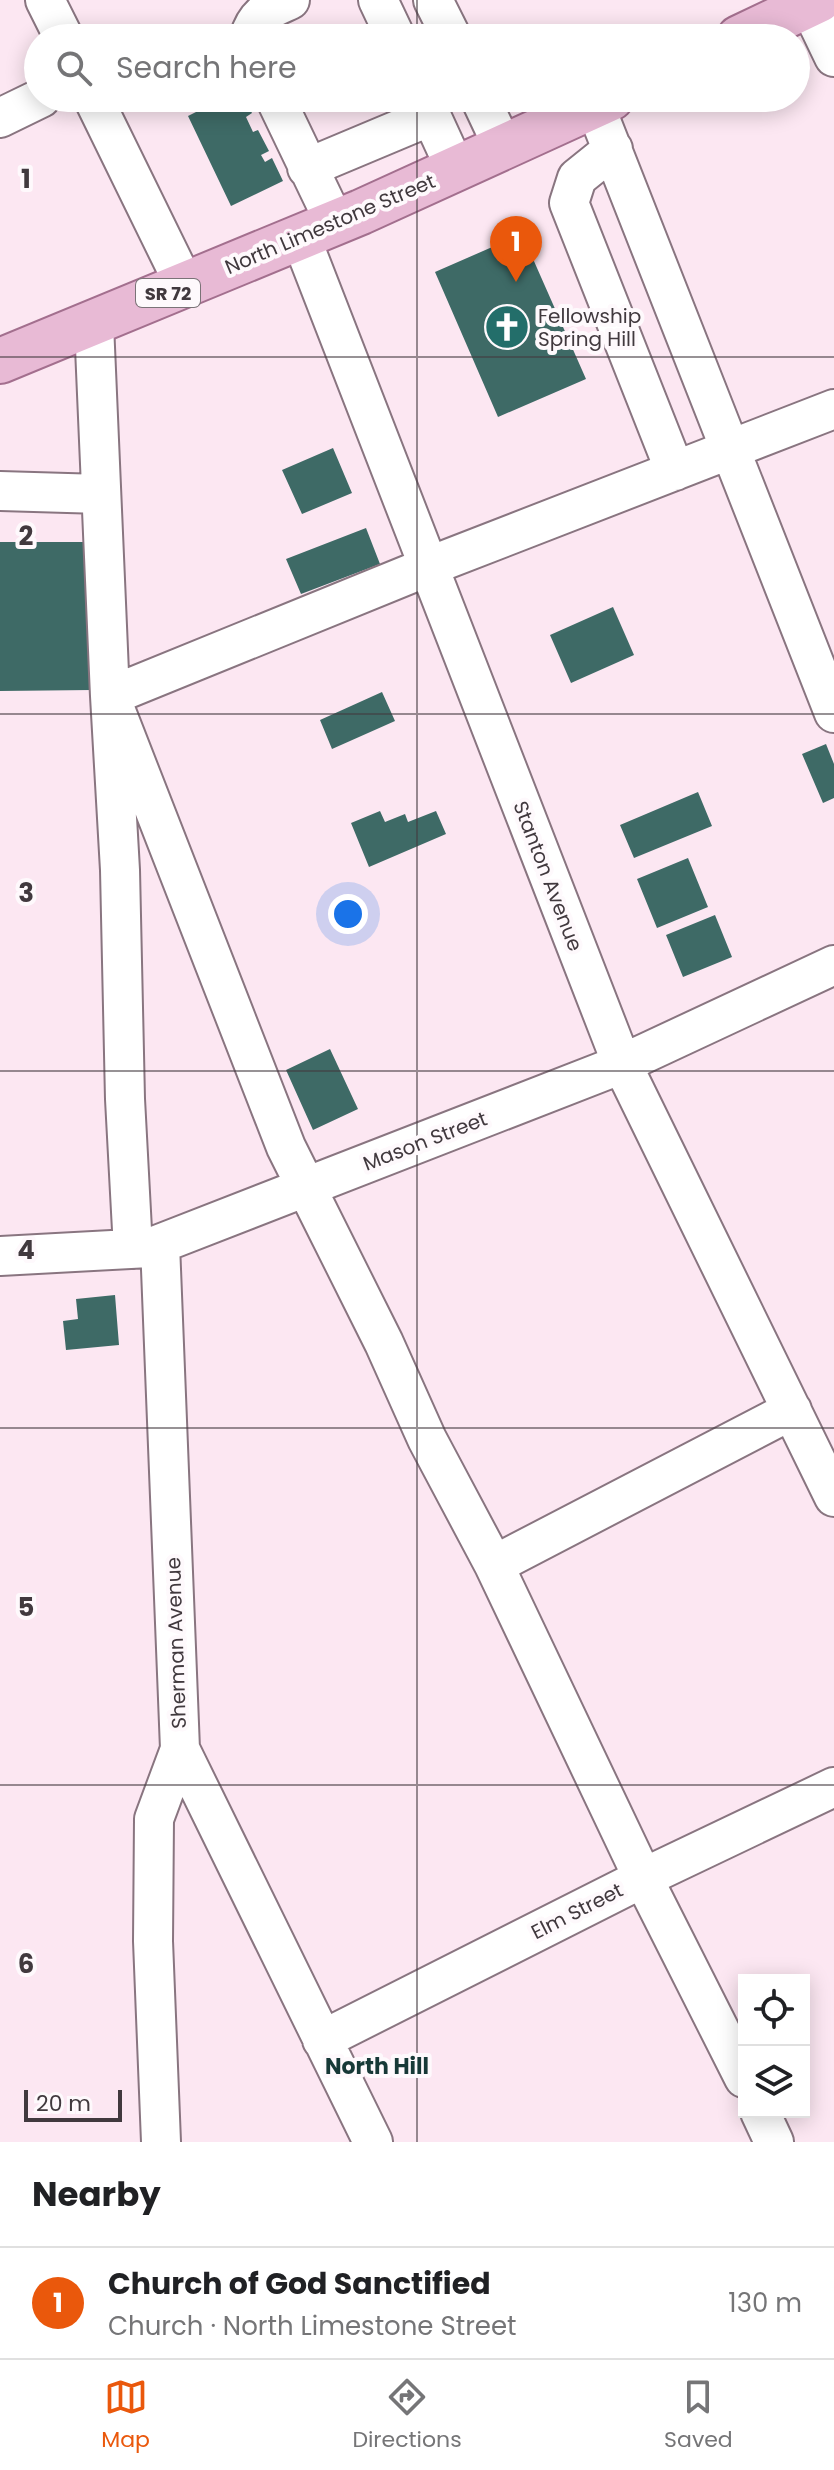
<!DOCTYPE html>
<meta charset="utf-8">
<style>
:root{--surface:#fff;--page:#f6f6f6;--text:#202124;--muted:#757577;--line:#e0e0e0;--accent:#ea580c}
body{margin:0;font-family:Poppins,sans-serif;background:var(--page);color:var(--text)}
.controls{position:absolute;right:24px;bottom:24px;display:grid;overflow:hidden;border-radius:0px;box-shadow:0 4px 20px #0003}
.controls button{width:72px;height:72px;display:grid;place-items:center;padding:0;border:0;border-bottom:2px solid var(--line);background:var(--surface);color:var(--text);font:40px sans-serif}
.scale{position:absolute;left:24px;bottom:20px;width:98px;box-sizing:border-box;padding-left:8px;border:4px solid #41393e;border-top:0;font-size:22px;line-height:28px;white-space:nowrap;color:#41393e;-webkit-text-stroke:6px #fef9fc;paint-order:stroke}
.you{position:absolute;left:348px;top:914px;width:28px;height:28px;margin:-20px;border:6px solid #fff;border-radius:50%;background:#1a73e8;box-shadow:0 0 0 12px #1a73e833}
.badge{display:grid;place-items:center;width:52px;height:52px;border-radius:50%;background:var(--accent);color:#fff;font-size:26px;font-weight:700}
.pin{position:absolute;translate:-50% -66px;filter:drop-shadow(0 2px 4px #0008)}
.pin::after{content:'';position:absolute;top:42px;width:28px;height:24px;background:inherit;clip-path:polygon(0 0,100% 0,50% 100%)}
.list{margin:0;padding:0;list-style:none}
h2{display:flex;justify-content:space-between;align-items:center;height:104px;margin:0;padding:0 32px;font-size:34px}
h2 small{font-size:26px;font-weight:400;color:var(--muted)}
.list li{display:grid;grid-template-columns:52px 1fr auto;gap:24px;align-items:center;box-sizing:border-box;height:112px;padding:0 32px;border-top:2px solid var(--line)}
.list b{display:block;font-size:30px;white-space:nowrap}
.list p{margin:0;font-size:26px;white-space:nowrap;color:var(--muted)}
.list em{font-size:26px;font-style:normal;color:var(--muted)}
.icon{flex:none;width:44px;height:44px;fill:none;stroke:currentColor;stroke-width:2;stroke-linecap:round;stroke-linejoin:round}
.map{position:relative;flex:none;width:834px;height:2142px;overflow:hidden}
.search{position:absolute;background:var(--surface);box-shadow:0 4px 20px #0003;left:24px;right:24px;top:24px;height:88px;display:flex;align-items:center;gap:20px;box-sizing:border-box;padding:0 28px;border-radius:44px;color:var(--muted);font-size:30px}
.sheet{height:216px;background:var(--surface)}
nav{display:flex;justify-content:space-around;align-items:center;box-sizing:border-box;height:112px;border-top:2px solid var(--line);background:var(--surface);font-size:22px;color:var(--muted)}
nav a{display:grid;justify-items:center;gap:4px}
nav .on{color:var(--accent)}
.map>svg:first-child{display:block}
.building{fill:#3e6a66}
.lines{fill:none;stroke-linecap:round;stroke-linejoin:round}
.minor-casing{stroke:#897580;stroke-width:42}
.major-casing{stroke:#a36f8e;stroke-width:48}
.minor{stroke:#fff;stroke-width:38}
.major{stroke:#e8bad5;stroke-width:44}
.grid{fill:none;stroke:#41393e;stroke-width:2;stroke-opacity:0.55}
.labels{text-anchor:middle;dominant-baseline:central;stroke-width:8;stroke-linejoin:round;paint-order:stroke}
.shield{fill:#fef9fc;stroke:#7a7377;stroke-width:2}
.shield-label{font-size:18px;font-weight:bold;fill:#41393e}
.street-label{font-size:20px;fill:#41393e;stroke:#fef9fc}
.poi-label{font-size:20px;fill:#41393e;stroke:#fef9fc;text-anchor:start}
.neighbourhood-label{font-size:22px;font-weight:bold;fill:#173937;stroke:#fef9fc}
.grid-label{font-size:26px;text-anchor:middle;font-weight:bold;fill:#41393e;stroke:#fef9fc;stroke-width:8;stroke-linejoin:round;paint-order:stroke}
</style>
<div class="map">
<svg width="834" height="2142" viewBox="0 0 834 2142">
<rect width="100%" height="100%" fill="#fce7f2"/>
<path class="building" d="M224 98H244L252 113 246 117 253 132 258 130 269 151 261 155 265 162 272 158 283 181 231 206 188 116Z
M522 234 586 379 498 417 435 272Z
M333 448 352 493 302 514 282 470Z
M366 528 380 564 301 594 286 559Z
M0 542H91L92 690 0 691Z
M613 607 634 655 571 683 550 635Z
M382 692 395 721 332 749 320 720Z
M826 744 834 764V798L823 803 802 754Z
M698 792 712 826 634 858 620 825Z
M380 811 385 822 405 814 408 822 436 811 446 834 369 867 351 823Z
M688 858 708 907 657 928 637 879Z
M715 915 732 957 683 977 666 935Z
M330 1049 358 1109 313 1130 286 1070Z
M115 1295 119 1345 66 1350 63 1321 78 1319 76 1299Z"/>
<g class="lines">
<g class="minor-casing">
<path id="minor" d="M45 0 64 38
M378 0 396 38
M433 0 452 38
M809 5 834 57
M249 38C256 13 268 10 290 0
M93 98 185 286
M275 98 335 223
M423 98 456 170
M480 98 504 149
M595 106 834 713
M0 118 41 98
M613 149 577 178 569 203 675 471
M307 168 431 116
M301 238 622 1064 834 1497
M94 324 110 696 120 870 125 1099 133 1249
M0 491 101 494
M160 1244 180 1749 373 2142
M0 1256 149 1248 622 1064 834 965
M494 1565 792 1410
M322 2040 643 1878 834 1787
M744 2078 643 1878 494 1565 427 1439 384 1343 286 1147 110 696 427 567 834 409
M760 2112 774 2142
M161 2142 153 1941 154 1819 180 1749"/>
</g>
<g class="major-casing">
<path id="major" d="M739 38 819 0
M0 361 361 212 611 98"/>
</g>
<use href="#minor" class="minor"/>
<use href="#major" class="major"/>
</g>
<path class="grid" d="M417 0V38M417 98V2142M0 357H834M0 714H834M0 1071H834M0 1428H834M0 1785H834"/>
<defs>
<g id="church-disc" transform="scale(2.3)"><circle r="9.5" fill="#236e6a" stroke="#fef9fc"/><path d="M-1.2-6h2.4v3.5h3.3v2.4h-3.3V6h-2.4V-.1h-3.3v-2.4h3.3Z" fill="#fff"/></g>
</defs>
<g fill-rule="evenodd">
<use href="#church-disc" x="507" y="327"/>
</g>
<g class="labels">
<rect class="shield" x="136" y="279" width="64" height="28" rx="6"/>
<g class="shield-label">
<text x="168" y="293">SR 72</text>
</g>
<g class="street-label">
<text transform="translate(330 224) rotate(-23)">North Limestone Street</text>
<text transform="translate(548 876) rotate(69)">Stanton Avenue</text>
<text transform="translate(425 1141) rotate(-21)">Mason Street</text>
<text transform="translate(176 1643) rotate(-92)">Sherman Avenue</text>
<text transform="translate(577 1911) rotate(-27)">Elm Street</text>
</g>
<g class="poi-label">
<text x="538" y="316">Fellowship<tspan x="538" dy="23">Spring Hill</tspan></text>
</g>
<g class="neighbourhood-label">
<text x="377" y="2066">North Hill</text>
</g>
</g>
<g class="grid-label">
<text x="26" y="188">1</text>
<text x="26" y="545">2</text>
<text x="26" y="902">3</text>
<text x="26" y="1259">4</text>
<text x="26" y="1616">5</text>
<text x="26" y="1973">6</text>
</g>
</svg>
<div class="controls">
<button><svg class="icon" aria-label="locate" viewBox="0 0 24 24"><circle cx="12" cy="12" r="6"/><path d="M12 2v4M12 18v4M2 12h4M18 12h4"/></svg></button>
<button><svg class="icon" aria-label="layers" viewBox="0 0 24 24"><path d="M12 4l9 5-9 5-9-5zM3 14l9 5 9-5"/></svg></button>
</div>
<div class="scale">20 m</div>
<div class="you"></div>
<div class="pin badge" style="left:516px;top:282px">1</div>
<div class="search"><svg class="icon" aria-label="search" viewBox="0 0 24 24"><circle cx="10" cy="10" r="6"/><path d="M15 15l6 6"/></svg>Search here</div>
</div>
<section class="sheet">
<h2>Nearby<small></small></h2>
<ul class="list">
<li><span class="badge">1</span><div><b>Church of God Sanctified</b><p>Church · North Limestone Street</p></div><em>130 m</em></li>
</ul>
</section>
<nav>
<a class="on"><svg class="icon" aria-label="map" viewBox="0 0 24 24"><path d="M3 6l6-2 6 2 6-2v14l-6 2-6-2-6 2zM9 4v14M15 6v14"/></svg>Map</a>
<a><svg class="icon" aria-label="directions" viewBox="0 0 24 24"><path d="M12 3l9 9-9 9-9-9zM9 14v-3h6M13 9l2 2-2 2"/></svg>Directions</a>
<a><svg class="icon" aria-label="saved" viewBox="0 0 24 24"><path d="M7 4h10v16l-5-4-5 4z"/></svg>Saved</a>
</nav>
